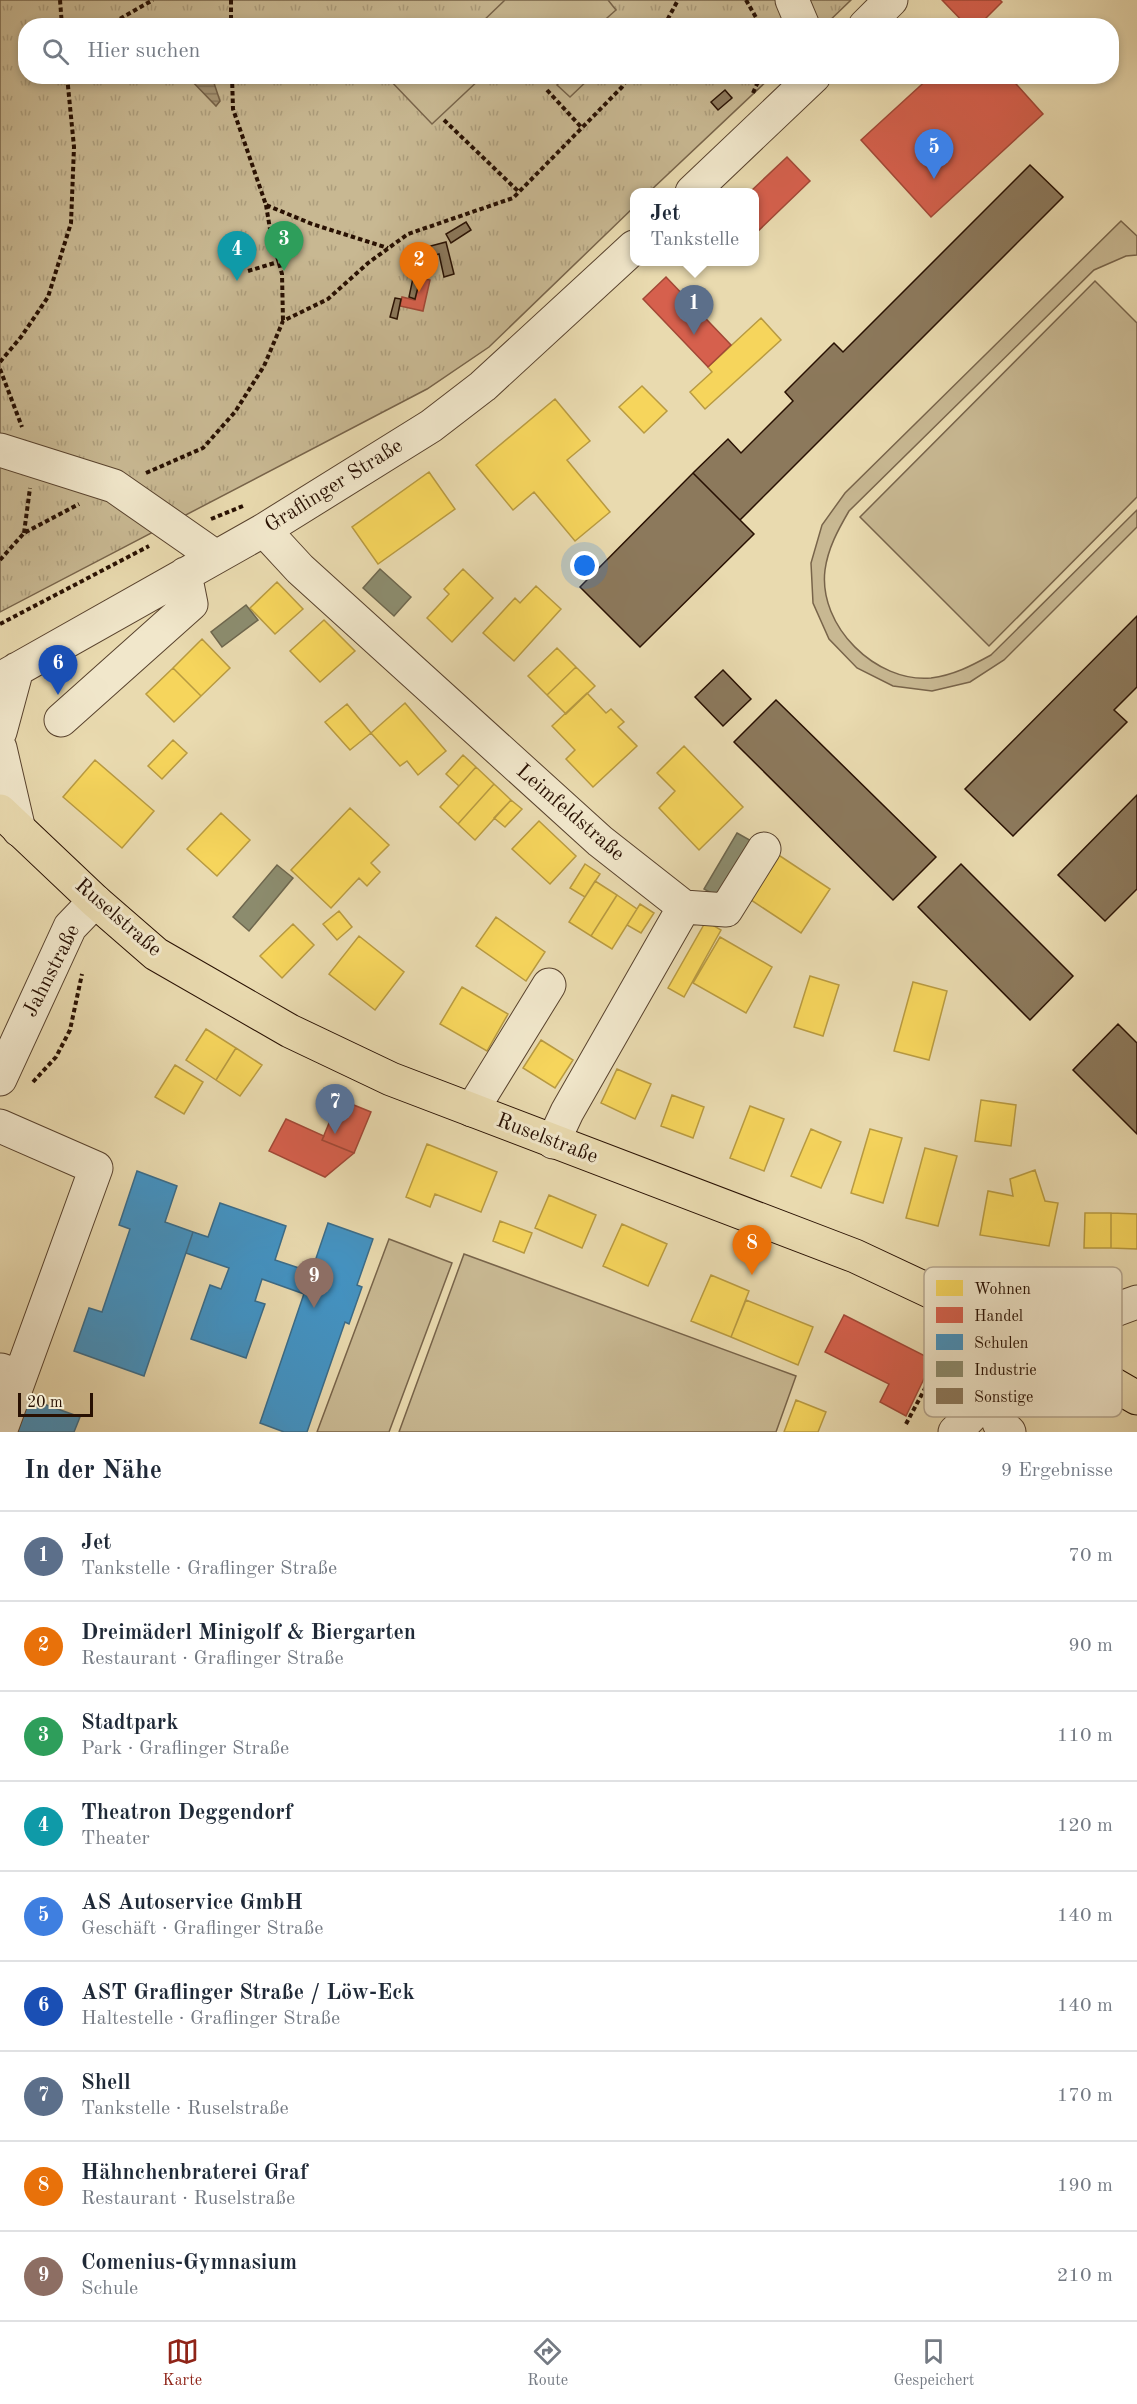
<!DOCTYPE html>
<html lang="de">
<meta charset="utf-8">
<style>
:root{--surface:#fff;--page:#f2f2f3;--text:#1f2937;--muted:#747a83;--line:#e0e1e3;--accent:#8f2418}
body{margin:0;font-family:"Old Standard TT",serif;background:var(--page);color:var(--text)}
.scale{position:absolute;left:18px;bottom:15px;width:75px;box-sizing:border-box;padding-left:6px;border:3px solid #281002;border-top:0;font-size:16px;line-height:21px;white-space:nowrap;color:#281002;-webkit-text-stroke:4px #f1e7cb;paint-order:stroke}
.you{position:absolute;left:585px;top:566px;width:21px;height:21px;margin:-15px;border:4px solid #fff;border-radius:50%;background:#1a73e8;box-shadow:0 0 0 9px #1a73e833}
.badge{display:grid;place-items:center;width:39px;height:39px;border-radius:50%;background:var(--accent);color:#fff;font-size:20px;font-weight:700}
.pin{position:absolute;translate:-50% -50px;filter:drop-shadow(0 2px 3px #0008)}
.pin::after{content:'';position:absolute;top:32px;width:21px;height:18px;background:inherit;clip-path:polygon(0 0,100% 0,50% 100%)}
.popup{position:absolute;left:630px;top:188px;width:129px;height:78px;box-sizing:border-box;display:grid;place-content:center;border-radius:12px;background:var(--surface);filter:drop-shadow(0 2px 4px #0005);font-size:20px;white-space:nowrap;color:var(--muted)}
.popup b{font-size:22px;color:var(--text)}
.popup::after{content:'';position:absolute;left:50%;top:100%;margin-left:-12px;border:12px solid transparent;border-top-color:var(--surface)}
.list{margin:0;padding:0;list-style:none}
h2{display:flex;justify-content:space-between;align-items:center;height:78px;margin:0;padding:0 24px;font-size:26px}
h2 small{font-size:20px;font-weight:400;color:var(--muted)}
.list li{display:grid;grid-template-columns:39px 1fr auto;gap:18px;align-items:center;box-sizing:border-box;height:90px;padding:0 24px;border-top:2px solid var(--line)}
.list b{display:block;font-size:22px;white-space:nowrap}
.list p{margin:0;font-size:20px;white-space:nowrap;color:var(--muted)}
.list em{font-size:20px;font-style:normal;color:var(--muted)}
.icon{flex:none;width:33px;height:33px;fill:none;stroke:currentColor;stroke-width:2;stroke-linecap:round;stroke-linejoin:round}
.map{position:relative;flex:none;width:1137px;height:1432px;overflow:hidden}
.search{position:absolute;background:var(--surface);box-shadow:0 3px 9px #0003;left:18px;right:18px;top:18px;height:66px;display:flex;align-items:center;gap:15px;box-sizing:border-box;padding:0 21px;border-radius:24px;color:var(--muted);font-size:22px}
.sheet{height:888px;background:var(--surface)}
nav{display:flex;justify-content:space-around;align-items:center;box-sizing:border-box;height:84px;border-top:2px solid var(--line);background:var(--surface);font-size:16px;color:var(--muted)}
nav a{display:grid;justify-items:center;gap:3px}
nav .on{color:var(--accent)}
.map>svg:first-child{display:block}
.park{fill:url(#park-tufts);stroke:#78644a;stroke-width:1.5}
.pitch{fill:#c8b892;stroke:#78644a;stroke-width:1.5}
.water{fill:url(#water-rules);stroke:#746046;stroke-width:1.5}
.homes{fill:#f6d55c;stroke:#b89a41;stroke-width:1.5}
.shops{fill:#d6604d;stroke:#a24836;stroke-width:1.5}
.schools{fill:#4393c3;stroke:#3b6c89;stroke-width:1.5}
.industry{fill:#8c8c6e;stroke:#6e674e;stroke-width:1.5}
.building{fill:#8c795c;stroke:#281002;stroke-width:1.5}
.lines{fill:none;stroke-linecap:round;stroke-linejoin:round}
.minor-casing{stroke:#58422d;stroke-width:35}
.major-casing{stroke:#281002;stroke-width:35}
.path{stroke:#281002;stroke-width:4;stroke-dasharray:4.5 3;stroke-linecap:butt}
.minor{stroke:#f1e7cb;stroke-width:33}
.major{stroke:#e9daaf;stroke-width:33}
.labels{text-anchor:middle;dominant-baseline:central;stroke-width:6;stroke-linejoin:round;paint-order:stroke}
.street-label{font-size:21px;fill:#281002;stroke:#f1e7cb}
.key{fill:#f1e7cb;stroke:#b5a68f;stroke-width:1.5}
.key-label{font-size:16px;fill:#281002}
</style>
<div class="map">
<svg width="1137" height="1432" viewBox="0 0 1137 1432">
<defs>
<pattern id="park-tufts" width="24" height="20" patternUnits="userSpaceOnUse" patternTransform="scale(1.5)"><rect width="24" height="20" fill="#c8b892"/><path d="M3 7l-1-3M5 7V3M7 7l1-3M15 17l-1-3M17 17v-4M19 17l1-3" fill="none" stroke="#ac9d7c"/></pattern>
<pattern id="water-rules" width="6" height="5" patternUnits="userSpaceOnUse" patternTransform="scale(1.5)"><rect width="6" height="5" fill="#a79574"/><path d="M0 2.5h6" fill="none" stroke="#88785d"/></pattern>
</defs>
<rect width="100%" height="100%" fill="#e9daaf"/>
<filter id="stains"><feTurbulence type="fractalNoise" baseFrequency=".00333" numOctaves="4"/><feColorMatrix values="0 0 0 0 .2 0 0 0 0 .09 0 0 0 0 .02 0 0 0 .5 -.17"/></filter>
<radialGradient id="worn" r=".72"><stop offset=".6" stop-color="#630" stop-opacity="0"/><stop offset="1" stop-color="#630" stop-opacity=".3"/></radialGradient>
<path class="park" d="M0 0H851L824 26H26V76L771 77 649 192H634V207L489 347 427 389 0 612Z"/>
<path class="pitch" d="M505 0H608L616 10 599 25H482L480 24Z
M566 76H591V77L570 97 557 85Z
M387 77H482L432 124Z
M1121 221 1137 236V255L1126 256 1094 270 849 511C838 530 828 548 825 570 818 626 876 683 931 678 954 675 971 666 991 655L1137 510V527L1004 660 970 682 932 691 893 686 857 668 829 639 813 603 811 563 822 525 845 493Z
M1095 281 1137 323V497L989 646 860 517Z
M389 1239 452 1263 389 1432H317Z
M464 1254 796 1376 776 1432H399Z"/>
<path class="water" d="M188 77H212L220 101 216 106Z"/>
<path class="homes" d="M761 318 781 340 705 409 690 392 712 372 708 367Z
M642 386 667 411 644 433 619 407Z
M555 399 590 441 567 460 610 512 575 541 534 492 513 510 476 465Z
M429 472 455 509 378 564 352 527Z
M463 569 493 598 452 642 427 618 449 594 444 589Z
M277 582 303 609 275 634 250 608Z
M536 586 561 609 514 661 483 633 515 598 520 603Z
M324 620 355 651 320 682 290 651Z
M202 639 230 668 201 696 173 668Z
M557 648 576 667 547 695 528 676Z
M576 667 595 686 566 714 547 695Z
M173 668 201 696 174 722 146 694Z
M587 693 606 713 611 709 624 722 618 727 637 746 593 787 566 759 575 750 552 726Z
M405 703 446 751 418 775 407 761 400 766 371 733Z
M347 704 371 733 350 750 325 722Z
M173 740 187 753 162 779 148 766Z
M684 746 743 807 699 850 659 808 675 791 657 773Z
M463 755 476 767 459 786 446 774Z
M95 760 154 811 122 848 63 797Z
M476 767 494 784 458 824 440 807Z
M494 784 511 800 475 840 458 824Z
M511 800 522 809 505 827 494 818Z
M350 808 389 845 371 863 380 872 367 886 359 878 331 908 291 870Z
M221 813 250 840 217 876 187 849Z
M539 821 576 856 550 884 512 849Z
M777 854 830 889 801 933 748 898Z
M585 864 600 874 585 897 570 888Z
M595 881 617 895 591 936 569 922Z
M617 895 637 909 612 949 591 936Z
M640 904 654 913 641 933 627 925Z
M339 911 352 927 337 940 323 924Z
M496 917 545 952 526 981 476 946Z
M706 921 721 930 684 997 668 988Z
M293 924 314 945 282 978 260 956Z
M359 936 404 972 375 1010 329 974Z
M720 937 772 967 746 1013 693 983Z
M810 976 839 985 823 1036 794 1027Z
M913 982 947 991 929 1060 894 1051Z
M462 987 508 1014 487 1051 440 1024Z
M206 1029 236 1048 216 1080 186 1060Z
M541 1040 573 1060 555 1088 523 1068Z
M236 1048 262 1065 240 1096 216 1080Z
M175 1065 203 1082 184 1114 155 1097Z
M617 1069 651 1084 635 1119 601 1103Z
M672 1095 704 1107 693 1138 661 1126Z
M981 1100 1016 1105 1011 1146 975 1141Z
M750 1106 784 1119 764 1171 730 1158Z
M811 1129 841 1142 821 1188 791 1176Z
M870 1129 902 1138 883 1203 851 1193Z
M427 1144 497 1172 481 1212 435 1194 430 1207 406 1197Z
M925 1148 957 1156 938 1226 906 1218Z
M1035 1170 1045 1201 1058 1203 1049 1246 980 1235 988 1191 1013 1196 1010 1179Z
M549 1195 596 1215 582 1248 535 1228Z
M1085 1213H1111V1248H1084Z
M1111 1213 1137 1214V1249L1111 1248Z
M500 1221 532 1233 524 1253 493 1241Z
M622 1224 667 1244 648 1286 603 1266Z
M711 1275 749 1291 731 1337 691 1321Z
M746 1300 813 1327 798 1365 731 1337Z
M796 1400 826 1412 818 1432H784Z"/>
<path class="shops" d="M942 0H1000L1002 2 978 26H967Z
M931 76H960L964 81 970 76H976L981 83 989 76H1009L1043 114 931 217 861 140Z
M787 157 810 181 754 235V192H750Z
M666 277 731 345 708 367 643 299Z
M420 278 430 280 423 311 400 306 402 297 415 300Z
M339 1099 371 1112 354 1153 322 1140Z
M286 1119 324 1136 322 1140 354 1153 325 1177 269 1151Z
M844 1315 933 1360 906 1416 880 1402 889 1384 825 1352Z"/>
<path class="schools" d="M137 1171 177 1186 165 1222 193 1232 144 1376 74 1351 89 1308 102 1312 130 1229 119 1225Z
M220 1203 286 1226 275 1260 311 1272 304 1294 262 1279 255 1301 265 1304 246 1358 191 1339 210 1285 221 1289 229 1268 186 1253 193 1232 208 1237Z
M328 1223 373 1239 357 1285 362 1287 349 1324 345 1322 307 1432H284L260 1423Z
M27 1398 80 1417 74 1432H15Z"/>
<path class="industry" d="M380 569 411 597 394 616 363 588Z
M246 605 258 620 222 647 211 632Z
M737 833 755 843 722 899 704 889Z
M277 865 293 878 249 931 233 917Z"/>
<path class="building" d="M725 90 732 98 718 110 711 102Z
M1030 165 1063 197 740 520 693 473 728 439 741 453 793 401 785 392 834 343 843 352Z
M466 222 471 230 451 243 446 234Z
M446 242 454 274 444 277 439 254 425 258 423 248Z
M413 278 420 279 415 299 409 297Z
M395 298 401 299 397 319 390 317Z
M693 473 754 534 640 647 580 587Z
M1137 616V687L1114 710 1127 722 1013 836 965 789Z
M723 670 751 699 723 726 695 697Z
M776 700 936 857 893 900 734 742Z
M1137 795V889L1105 921 1058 875Z
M961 864 1073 976 1030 1020 918 907Z
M1118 1024 1137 1043V1134L1073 1070Z"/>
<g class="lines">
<g class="minor-casing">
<path id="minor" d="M792 0 803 26
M865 26 891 0
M692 192 814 76
M0 450 114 486 216 557
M264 530 300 569 600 841 684 907 567 1112 553 1142
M0 679 264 530 431 426 483 386 634 247
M61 720 191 604 185 574
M0 732 17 669
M0 748 19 830
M684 907 726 910 764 849
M0 1079 70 927 95 901
M472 1110 549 985
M0 1126 96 1168 20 1377
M999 1423 1009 1432
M0 1432 20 1377 1 1370
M955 1432C984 1403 1013 1371 1046 1347 1071 1328 1108 1312 1137 1302"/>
</g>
<g class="major-casing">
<path id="major" d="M0 811 95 901 156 954 290 1031 391 1079 855 1256 1047 1346 1137 1398"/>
</g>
<path class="path" d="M60 0 62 26
M231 0V26
M746 0 761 26
M107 26 153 0
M664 26 678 0
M232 76 233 109 266 205 312 224 388 248
M547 90 582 128
M753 93 757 84 764 76
M444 120 519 192
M266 205 271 235 282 274 283 321
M248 271 278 262
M0 362 21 337 48 297 71 223 74 147 67 76
M0 369 22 427
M146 473 203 448 235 412 264 366 283 321 328 299 368 263 408 234 513 198 622 87 629 76
M211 519 243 506
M24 533 30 488
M0 560 24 533 79 504
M0 624 149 546
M33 1082 56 1057 70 1030 82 974
M906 1424 937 1366 953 1355 992 1353"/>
<use href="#minor" class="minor"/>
<use href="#major" class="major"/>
</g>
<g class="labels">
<g class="street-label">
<text transform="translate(334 486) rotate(-32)">Graflinger Straße</text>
<text transform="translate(570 813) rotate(41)">Leimfeldstraße</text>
<text transform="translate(118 918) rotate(41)">Ruselstraße</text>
<text transform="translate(52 971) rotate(-63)">Jahnstraße</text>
<text transform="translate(547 1139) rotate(21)">Ruselstraße</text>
</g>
</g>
<rect x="924" y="1267" width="198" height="150" rx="9" class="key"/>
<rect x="936" y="1280" width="27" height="16" fill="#f6d55c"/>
<rect x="936" y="1307" width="27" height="16" fill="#d6604d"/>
<rect x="936" y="1334" width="27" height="16" fill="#4393c3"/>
<rect x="936" y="1361" width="27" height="16" fill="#8c8c6e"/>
<rect x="936" y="1388" width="27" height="16" fill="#8c795c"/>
<g class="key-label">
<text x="974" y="1294">Wohnen</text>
<text x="974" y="1321">Handel</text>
<text x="974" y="1348">Schulen</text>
<text x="974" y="1375">Industrie</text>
<text x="974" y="1402">Sonstige</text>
</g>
<rect width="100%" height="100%" filter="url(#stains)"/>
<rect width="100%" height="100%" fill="url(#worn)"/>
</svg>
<div class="scale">20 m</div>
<div class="you"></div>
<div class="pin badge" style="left:694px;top:335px;background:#5c6f8a">1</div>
<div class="popup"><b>Jet</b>Tankstelle</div>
<div class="pin badge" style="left:419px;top:292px;background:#e8710a">2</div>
<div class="pin badge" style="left:284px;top:271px;background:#2e9e5b">3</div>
<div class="pin badge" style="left:237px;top:281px;background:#0f9aa8">4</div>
<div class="pin badge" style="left:934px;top:179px;background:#3f7fe0">5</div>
<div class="pin badge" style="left:58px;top:695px;background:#1a4fb4">6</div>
<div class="pin badge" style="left:335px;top:1134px;background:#5c6f8a">7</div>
<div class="pin badge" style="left:752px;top:1275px;background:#e8710a">8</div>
<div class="pin badge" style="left:314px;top:1308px;background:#8d6e63">9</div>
<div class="search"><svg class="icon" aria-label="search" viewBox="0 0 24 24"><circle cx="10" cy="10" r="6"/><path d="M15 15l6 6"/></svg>Hier suchen</div>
</div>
<section class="sheet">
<h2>In der Nähe<small>9 Ergebnisse</small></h2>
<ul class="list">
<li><span class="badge" style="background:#5c6f8a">1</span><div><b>Jet</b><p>Tankstelle · Graflinger Straße</p></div><em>70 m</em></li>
<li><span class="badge" style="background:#e8710a">2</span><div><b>Dreimäderl Minigolf &amp; Biergarten</b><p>Restaurant · Graflinger Straße</p></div><em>90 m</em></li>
<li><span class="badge" style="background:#2e9e5b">3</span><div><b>Stadtpark</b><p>Park · Graflinger Straße</p></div><em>110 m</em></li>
<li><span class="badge" style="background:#0f9aa8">4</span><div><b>Theatron Deggendorf</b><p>Theater</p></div><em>120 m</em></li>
<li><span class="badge" style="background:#3f7fe0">5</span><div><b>AS Autoservice GmbH</b><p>Geschäft · Graflinger Straße</p></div><em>140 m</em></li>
<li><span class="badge" style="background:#1a4fb4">6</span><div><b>AST Graflinger Straße / Löw-Eck</b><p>Haltestelle · Graflinger Straße</p></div><em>140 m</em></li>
<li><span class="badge" style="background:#5c6f8a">7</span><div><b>Shell</b><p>Tankstelle · Ruselstraße</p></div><em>170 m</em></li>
<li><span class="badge" style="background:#e8710a">8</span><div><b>Hähnchenbraterei Graf</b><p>Restaurant · Ruselstraße</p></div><em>190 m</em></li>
<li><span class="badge" style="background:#8d6e63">9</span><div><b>Comenius-Gymnasium</b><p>Schule</p></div><em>210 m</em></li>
</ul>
</section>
<nav>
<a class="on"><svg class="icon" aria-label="map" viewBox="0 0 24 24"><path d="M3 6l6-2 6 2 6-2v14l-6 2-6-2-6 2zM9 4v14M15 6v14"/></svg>Karte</a>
<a><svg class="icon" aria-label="directions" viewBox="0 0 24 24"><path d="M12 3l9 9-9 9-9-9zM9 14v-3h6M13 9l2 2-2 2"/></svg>Route</a>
<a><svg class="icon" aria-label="saved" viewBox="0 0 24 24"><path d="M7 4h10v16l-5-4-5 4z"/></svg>Gespeichert</a>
</nav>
